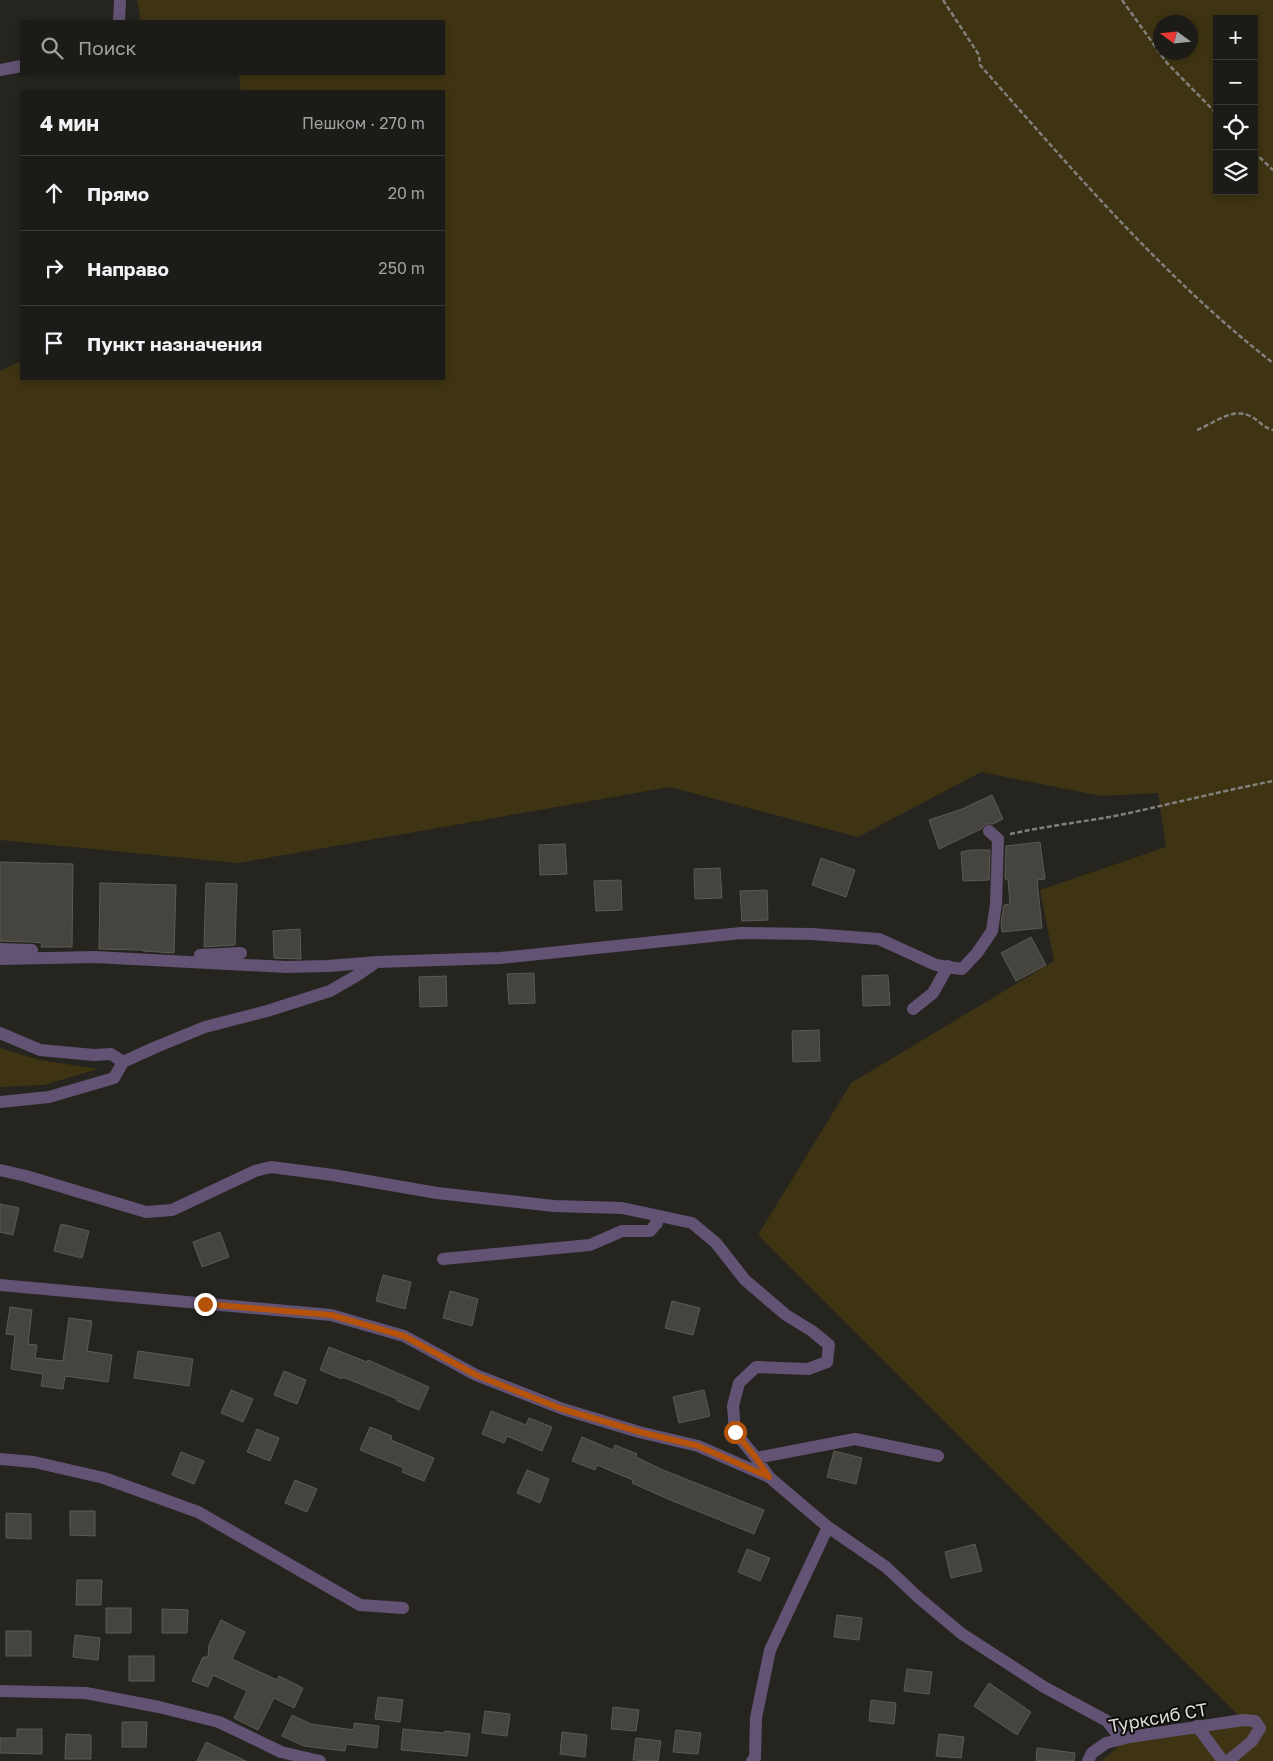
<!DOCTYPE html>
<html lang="ru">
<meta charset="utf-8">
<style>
:root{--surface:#1c1b17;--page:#252420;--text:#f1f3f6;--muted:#a0a1a1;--line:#3a3936}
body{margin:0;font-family:"Golos Text",sans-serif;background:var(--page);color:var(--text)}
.controls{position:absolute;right:15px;top:15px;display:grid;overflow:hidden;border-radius:0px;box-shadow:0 2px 8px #0003}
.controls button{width:45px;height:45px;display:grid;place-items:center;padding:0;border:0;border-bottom:1px solid var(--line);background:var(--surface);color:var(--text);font:25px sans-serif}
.compass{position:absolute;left:1153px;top:15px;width:45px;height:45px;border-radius:50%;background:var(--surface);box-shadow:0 2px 8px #0003;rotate:285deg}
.stop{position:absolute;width:15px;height:15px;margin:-11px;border:4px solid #b45309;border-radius:50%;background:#fff}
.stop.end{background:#b45309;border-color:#fff;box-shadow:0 1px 5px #0008}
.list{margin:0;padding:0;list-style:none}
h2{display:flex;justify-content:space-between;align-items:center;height:65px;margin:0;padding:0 20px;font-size:21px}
h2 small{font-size:16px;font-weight:400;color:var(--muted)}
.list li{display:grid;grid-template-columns:32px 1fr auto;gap:15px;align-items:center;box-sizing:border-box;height:75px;padding:0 20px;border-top:1px solid var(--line)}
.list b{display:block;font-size:19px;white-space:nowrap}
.list em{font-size:16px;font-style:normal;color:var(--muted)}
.icon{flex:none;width:28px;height:28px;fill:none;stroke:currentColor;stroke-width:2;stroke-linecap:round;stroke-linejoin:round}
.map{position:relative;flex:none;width:1273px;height:1761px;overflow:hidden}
.search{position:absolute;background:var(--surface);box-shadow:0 2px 8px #0003;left:20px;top:20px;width:425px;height:55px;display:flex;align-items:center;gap:12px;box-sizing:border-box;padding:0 18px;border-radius:0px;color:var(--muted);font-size:19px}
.panel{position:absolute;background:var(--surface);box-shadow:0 2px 8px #0003;left:20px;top:90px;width:425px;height:290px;border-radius:0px}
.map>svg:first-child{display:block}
.green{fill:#3e3413;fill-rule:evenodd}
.building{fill:#45443e;stroke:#5c5a54}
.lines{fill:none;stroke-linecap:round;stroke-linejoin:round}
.path{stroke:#81807c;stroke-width:2.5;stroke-dasharray:5 2.5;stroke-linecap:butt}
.minor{stroke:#625374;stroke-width:12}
.route{stroke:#b45309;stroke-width:6}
.labels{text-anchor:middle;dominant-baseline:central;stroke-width:4;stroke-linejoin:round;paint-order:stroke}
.street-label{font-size:18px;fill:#dddcd9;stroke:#0e0d0b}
</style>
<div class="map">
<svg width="1273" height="1761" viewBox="0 0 1273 1761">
<rect width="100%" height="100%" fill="#25241f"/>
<path class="green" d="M137 0H1273V1761H1101L1130 1737 1242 1719 758 1235 851 1083 1054 961 1040 890 1166 847 1158 793 1101 796 981 772 858 837 670 787 238 863 0 840V371L21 361V379H444V91H241L239 74H444V21H141ZM1217 19H1254V191H1217ZM1160 22H1190V52H1160Z
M0 1048 40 1060 98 1069 44 1085 0 1087Z"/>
<path class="building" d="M992 795 1003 819 993 824H986L981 829 939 849 929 820 962 809Z
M1040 842 1045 879 1037 880 1042 928 1002 932 1001 923 1004 905 1010 904 1008 879H1005L1006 846Z
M565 844 567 874 540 875 539 845Z
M971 850H990L989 880 963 881 961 852Z
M821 858 855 870 846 897 812 885Z
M0 862 73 864 72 947H41L42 943 32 942 0 941Z
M720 868 722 898 695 899 694 869Z
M621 880 622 910 596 911 594 881Z
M100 883 176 885 174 953 143 951V950L99 949Z
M206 883 237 884 235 945 204 947Z
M767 890 768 920 742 921 740 891Z
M300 929 301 959 274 958 273 931Z
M1031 937 1046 965 1016 981 1001 953Z
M534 973 535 1003 509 1004 507 974Z
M888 975 890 1005 863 1006 862 976Z
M446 976 447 1006 420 1007 419 977Z
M819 1030 820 1061 793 1062 792 1031Z
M0 1204 19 1208 13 1235 0 1232Z
M61 1224 89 1231 82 1258 54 1251Z
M220 1232 229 1257 202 1267 193 1242Z
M383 1275 411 1282 405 1309 376 1301Z
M450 1291 478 1299 472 1326 443 1318Z
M672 1301 700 1308 693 1335 665 1328Z
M10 1307 32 1310 28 1344 37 1345 35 1358 63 1361 69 1318 92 1321 87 1351 112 1355 108 1382 65 1376 63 1389 41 1386 43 1374 11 1369 15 1335 6 1334Z
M329 1347 367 1362 368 1360 429 1387 419 1410 397 1401V1399L343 1377 342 1379 320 1370Z
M138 1351 193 1359 189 1386 134 1378Z
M284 1371 306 1380 297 1404 274 1395Z
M231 1390 253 1399 243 1422 221 1413Z
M704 1390 710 1416 679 1423 673 1397Z
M491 1411 526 1425 529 1418 552 1427 542 1451 507 1436 504 1443 482 1434Z
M370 1427 392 1436 391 1440 434 1458 424 1481 402 1472 404 1468 360 1450Z
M257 1429 279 1438 270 1461 247 1452Z
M582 1437 613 1450 615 1445 637 1454 636 1457 663 1470 764 1510 754 1534 668 1499 632 1483 633 1480 597 1465 595 1470 572 1461Z
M834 1451 862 1458 856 1484 827 1477Z
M181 1452 204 1461 194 1484 172 1475Z
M527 1470 549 1479 540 1503 517 1493Z
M295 1480 317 1489 307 1512 285 1503Z
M70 1511H95V1536L70 1535Z
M6 1513 31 1514V1539L6 1538Z
M975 1544 982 1571 951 1578 945 1552Z
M747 1549 770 1558 760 1581 738 1572Z
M77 1580H102L101 1605H76Z
M106 1608H131V1633H106Z
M162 1609 188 1610 187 1633H162Z
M837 1615 862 1618 859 1640 834 1637Z
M221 1620 245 1632 232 1659 277 1680 279 1676 303 1688 294 1708 274 1698 258 1730 234 1718 247 1691 213 1675 208 1687 192 1681 203 1657H208L209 1645Z
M6 1631H31V1656H6Z
M75 1635 100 1638 98 1660 73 1657Z
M129 1656H154V1681H129Z
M907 1669 932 1672 929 1694 904 1691Z
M989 1683 1031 1712 1017 1735 974 1706Z
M378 1697 403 1700 400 1722 375 1719Z
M871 1700 896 1703 894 1724 869 1721Z
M613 1707 639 1710 636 1731 611 1729Z
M485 1711 510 1714 507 1736 482 1733Z
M292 1715 311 1724 354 1730V1723L379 1726 377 1748 346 1744 345 1751 304 1746 282 1736Z
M122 1722H147L146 1747H122Z
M17 1729H42V1754L0 1753V1738H17Z
M403 1729 444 1733 445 1731 470 1734 467 1756 401 1750Z
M676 1730 701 1733 698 1754 673 1752Z
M562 1732 587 1735 585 1757 560 1754Z
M66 1734 91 1735V1759H65Z
M939 1734 964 1737 961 1758 936 1756Z
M636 1738 661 1741 658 1761 633 1760Z
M206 1742 246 1761H197Z
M1037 1748 1075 1753 1074 1761H1036Z"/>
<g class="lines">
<path class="path" d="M943 0 979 55 980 65C1072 169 1163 277 1273 363
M1122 0 1167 63 1217 114
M1254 152 1273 170
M1197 430C1213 424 1232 407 1250 416 1259 420 1262 427 1273 430
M1010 834C1046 826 1083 822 1120 815 1171 804 1222 791 1273 781"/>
<path class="minor" d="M119 21 120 0
M0 70 21 66
M0 949 32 950
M200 955 241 953
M0 959 95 957 286 967 328 966 377 962 500 958 741 933 812 934 879 939 936 965 962 969 977 953 992 931 996 904 998 839 989 831
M913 1009 933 993 948 966
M0 1033 40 1050 94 1055 111 1054 123 1062
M0 1102 49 1097 114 1078 123 1062 156 1047 205 1027 267 1011 330 991 356 976 375 963
M0 1170 26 1176 146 1212 172 1210 255 1171 271 1167 333 1175 437 1193 554 1206 622 1208 655 1215 692 1223 716 1243 745 1280 786 1315 812 1331 829 1345 827 1362 808 1369 756 1367 739 1383 733 1406 735 1432 756 1458 769 1477
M443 1259 590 1245 622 1231H650L657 1223 655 1215
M0 1285 331 1315 404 1336 476 1375 563 1409 639 1432 698 1446 769 1477 828 1527 886 1567 919 1598 962 1634 1044 1687 1107 1721 1121 1739
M756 1458 855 1439 938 1456
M0 1459 34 1462 104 1478 198 1512 360 1605 403 1608
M0 1691 86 1693 159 1707 219 1722 281 1752 320 1761
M1197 1726 1223 1761
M752 1761 755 1758 756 1718 770 1650 828 1527
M1088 1761 1092 1753 1106 1743 1130 1737 1243 1720 1255 1721 1260 1728 1252 1741 1228 1761"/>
</g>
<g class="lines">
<path class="route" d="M205 1304 331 1315 404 1336 476 1375 562 1409 640 1432 698 1446 769 1477 756 1458 735 1432"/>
</g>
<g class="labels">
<g class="street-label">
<text transform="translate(1158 1717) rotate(-10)">Турксиб СТ</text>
</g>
</g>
</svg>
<div class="controls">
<button>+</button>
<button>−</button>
<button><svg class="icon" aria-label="locate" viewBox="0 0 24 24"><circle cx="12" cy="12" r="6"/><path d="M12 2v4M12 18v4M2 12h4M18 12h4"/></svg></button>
<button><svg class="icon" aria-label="layers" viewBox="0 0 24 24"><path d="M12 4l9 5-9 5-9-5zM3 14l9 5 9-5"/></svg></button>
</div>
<svg class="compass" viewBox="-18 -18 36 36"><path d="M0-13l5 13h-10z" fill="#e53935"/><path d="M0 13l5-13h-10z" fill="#a0a1a1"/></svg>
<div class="stop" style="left:735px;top:1432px"></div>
<div class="stop end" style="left:205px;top:1304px"></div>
<div class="search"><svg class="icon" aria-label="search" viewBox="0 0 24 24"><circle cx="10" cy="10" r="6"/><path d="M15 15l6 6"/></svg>Поиск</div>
<section class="panel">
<h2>4 мин<small>Пешком · 270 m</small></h2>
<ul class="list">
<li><svg class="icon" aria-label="ahead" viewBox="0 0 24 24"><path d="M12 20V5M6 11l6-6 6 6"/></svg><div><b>Прямо</b></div><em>20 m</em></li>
<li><svg class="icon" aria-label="right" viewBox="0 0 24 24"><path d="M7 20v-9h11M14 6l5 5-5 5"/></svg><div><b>Направо</b></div><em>250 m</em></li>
<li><svg class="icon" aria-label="arrive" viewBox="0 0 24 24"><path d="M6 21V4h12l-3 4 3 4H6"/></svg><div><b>Пункт назначения</b></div></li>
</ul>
</section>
</div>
